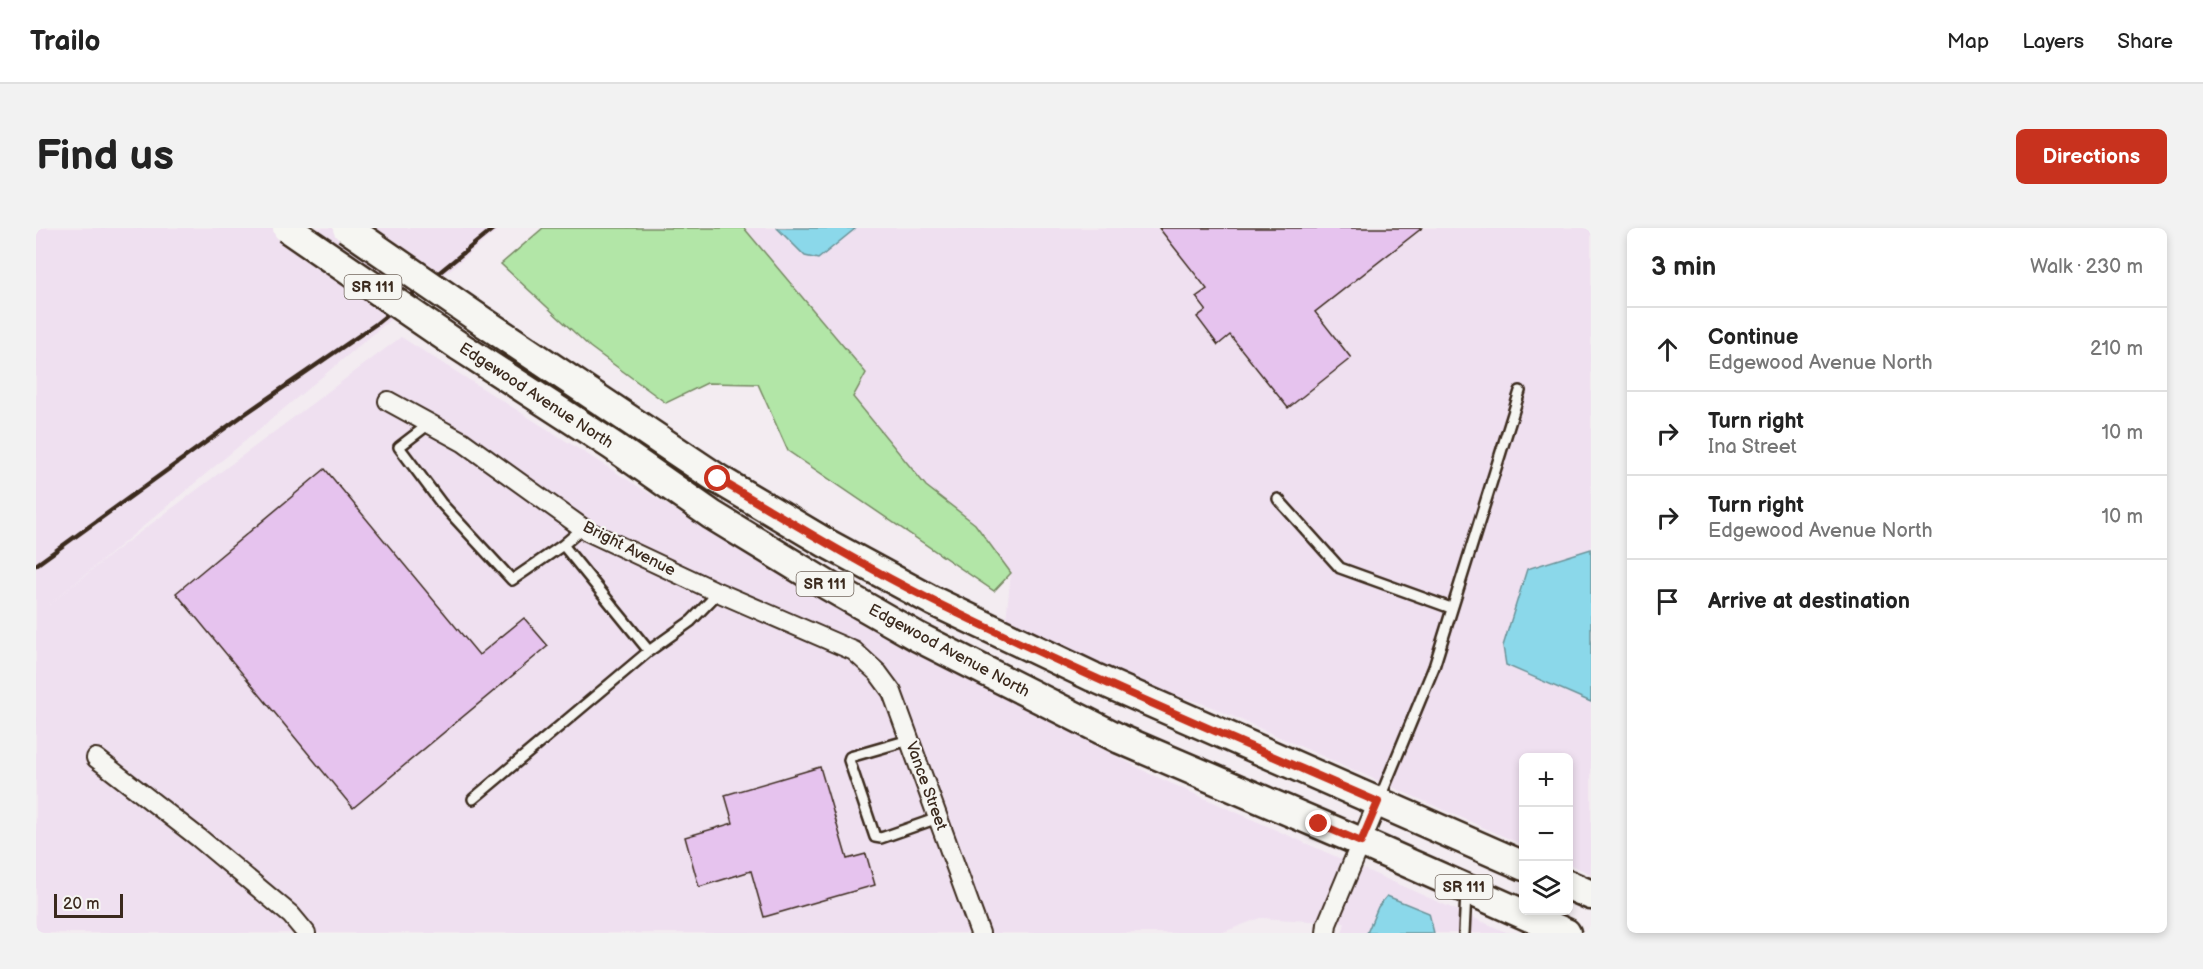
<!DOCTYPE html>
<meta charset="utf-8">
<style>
:root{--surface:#fff;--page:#f2f2f2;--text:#222;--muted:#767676;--line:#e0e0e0;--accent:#c8321e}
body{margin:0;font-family:"Balsamiq Sans",sans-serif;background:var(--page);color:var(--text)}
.controls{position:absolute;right:18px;bottom:18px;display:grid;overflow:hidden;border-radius:9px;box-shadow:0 3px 9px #0003}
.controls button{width:54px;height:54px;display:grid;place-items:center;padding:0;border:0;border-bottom:2px solid var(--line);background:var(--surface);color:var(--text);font:30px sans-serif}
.scale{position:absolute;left:18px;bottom:15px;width:69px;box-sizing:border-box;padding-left:6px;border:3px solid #3b2a1e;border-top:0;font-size:16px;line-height:21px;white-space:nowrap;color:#3b2a1e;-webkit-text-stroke:4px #f6f6f2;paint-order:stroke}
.stop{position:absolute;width:18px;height:18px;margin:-14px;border:4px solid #c8321e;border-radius:50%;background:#fff}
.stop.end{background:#c8321e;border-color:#fff;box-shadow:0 2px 6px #0008}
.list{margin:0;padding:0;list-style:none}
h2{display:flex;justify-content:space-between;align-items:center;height:78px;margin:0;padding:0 24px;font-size:26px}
h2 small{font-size:20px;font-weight:400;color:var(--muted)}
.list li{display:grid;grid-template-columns:39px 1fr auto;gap:18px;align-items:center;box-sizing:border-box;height:84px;padding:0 24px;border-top:2px solid var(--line)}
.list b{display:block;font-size:22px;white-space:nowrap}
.list p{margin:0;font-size:20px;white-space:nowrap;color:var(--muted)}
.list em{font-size:20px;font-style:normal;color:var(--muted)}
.icon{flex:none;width:33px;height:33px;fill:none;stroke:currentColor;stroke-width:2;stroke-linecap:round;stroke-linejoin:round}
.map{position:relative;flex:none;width:1555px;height:705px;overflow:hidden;border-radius:9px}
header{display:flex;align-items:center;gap:36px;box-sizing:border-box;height:84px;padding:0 30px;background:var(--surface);border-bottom:2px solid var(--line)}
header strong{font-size:28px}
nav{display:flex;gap:33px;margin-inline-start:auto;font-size:21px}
.intro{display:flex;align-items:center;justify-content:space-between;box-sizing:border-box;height:144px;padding:0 36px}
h1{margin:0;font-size:42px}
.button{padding:15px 27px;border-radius:9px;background:var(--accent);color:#fff;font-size:21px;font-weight:700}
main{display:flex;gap:36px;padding:0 36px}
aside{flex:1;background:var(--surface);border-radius:9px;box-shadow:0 3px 9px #0003}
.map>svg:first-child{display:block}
.built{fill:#efe0f0}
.green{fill:#b2e6a7;stroke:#768862;stroke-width:1.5}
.water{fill:#8bd8ea;stroke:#6b9298;stroke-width:1.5}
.building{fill:#e6c3ee;stroke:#3b2a1e;stroke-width:1.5}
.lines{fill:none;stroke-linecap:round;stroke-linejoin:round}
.lane-casing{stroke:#3b2a1e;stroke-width:14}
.street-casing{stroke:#3b2a1e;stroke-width:22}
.primary-casing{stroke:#3b2a1e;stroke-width:33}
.lane{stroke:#f6f6f2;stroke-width:9}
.street{stroke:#f6f6f2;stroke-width:18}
.primary{stroke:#f6f6f2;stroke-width:28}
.rail{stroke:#3b2a1e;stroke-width:4.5}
.primary-bridge-casing{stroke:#3b2a1e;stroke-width:33;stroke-linecap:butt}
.primary-bridge{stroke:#f6f6f2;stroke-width:28}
.route{stroke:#c8321e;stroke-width:8}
.labels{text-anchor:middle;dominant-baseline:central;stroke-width:4.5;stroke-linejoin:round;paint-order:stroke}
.shield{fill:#f6f6f2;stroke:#73675e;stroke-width:1.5}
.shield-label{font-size:15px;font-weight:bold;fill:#3b2a1e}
.street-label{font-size:16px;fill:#3b2a1e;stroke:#f6f6f2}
</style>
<header>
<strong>Trailo</strong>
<nav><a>Map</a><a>Layers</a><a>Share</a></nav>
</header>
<div class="intro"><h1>Find us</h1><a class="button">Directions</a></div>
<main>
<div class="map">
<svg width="1555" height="705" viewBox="0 0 1555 705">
<rect width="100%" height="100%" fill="#f3ecf1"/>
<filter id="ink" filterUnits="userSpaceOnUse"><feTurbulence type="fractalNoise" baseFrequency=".0167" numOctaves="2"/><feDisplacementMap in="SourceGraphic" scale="12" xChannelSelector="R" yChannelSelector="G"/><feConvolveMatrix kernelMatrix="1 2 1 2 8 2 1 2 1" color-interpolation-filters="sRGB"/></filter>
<g filter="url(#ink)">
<path class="built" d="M0 0H464L13 377 79 323 365 109 735 342 851 406 1114 546 1472 705H1306L1309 695 1224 690 1185 705H0Z
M708 0H1555V646L1533 636 1532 530H1488L1487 617 1171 477 1123 462 970 392 975 344 939 296 890 258 817 169 830 145Z"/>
<path class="green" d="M507 0H708L830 145 817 169 890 258 939 296 975 345 958 363 752 223 722 156 671 155 630 175 554 119 465 36Z"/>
<path class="water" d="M741 0H820L782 31 769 28Z
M1555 321V474L1470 437 1467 418 1491 341Z
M1351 668 1393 685 1398 705H1331L1342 679Z"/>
<path class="building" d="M1123 0H1386L1279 84 1315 130 1252 180 1194 107 1182 117 1161 89 1170 82 1160 69 1171 61Z
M289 241 443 427 488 390 512 418 317 580 140 365Z
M784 539 811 631 830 626 839 657 728 689 715 643 663 659 649 609 697 595 689 567Z"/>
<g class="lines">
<g class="lane-casing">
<path id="lane" d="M393 196 363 219 405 275 476 352 527 317
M1242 271 1304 340 1415 380
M547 300 527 317 613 423 655 393 682 365
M873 512 814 529 813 532 839 609 845 610 902 590
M437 571 613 423
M1343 572 1398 439 1484 163
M1428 705 1430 665"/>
</g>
<g class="street-casing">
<path id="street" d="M352 173 427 214 551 303 677 362 818 423 842 445 856 464 944 705
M60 530 163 610 255 687 270 705
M1290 705 1291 696 1342 574"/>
</g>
<g class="primary-casing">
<path id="primary" d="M449 95 682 251 790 315 897 373 1057 449 1488 638
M423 118 577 218 676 287 791 357 882 409 1084 511 1325 614 1530 705
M1532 657 1555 667"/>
</g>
<use href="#lane" class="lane"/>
<use href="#street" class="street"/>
<use href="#primary" class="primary"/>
<path class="rail" d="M0 337 206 188 340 96 458 0"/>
<g class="primary-bridge-casing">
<path id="primary-bridge" d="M251 0 423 118
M311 0 449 95"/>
</g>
<use href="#primary-bridge" class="primary-bridge"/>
</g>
</g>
<g class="lines" filter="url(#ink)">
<path class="route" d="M682 251C753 293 825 337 899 374 1044 446 1193 509 1342 574L1325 614 1283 596"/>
</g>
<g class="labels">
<g class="shield">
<rect x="308.5" y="47" width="57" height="24" rx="4.5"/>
<rect x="760.5" y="344" width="57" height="24" rx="4.5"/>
<rect x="1399.5" y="647" width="57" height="24" rx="4.5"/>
</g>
<g class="shield-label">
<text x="337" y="59">SR 111</text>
<text x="789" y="356">SR 111</text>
<text x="1428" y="659">SR 111</text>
</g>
<g class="street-label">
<text transform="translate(500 168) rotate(33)">Edgewood Avenue North</text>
<text transform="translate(593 321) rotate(27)">Bright Avenue</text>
<text transform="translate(913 423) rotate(28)">Edgewood Avenue North</text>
<text transform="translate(890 558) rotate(70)">Vance Street</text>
</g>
</g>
</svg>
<div class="controls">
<button>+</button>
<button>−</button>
<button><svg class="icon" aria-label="layers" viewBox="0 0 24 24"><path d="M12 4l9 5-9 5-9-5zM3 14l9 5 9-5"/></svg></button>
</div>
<div class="scale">20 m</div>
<div class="stop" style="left:682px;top:251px"></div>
<div class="stop end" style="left:1283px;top:596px"></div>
</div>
<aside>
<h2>3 min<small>Walk · 230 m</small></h2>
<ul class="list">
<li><svg class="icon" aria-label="ahead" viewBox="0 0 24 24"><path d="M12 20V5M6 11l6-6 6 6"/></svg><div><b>Continue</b><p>Edgewood Avenue North</p></div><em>210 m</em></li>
<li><svg class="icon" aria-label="right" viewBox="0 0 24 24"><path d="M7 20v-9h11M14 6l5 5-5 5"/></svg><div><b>Turn right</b><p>Ina Street</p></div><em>10 m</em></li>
<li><svg class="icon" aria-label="right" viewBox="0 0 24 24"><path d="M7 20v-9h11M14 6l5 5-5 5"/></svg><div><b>Turn right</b><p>Edgewood Avenue North</p></div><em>10 m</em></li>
<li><svg class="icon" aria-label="arrive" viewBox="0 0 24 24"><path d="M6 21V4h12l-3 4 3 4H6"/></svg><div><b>Arrive at destination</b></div></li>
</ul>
</aside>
</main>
